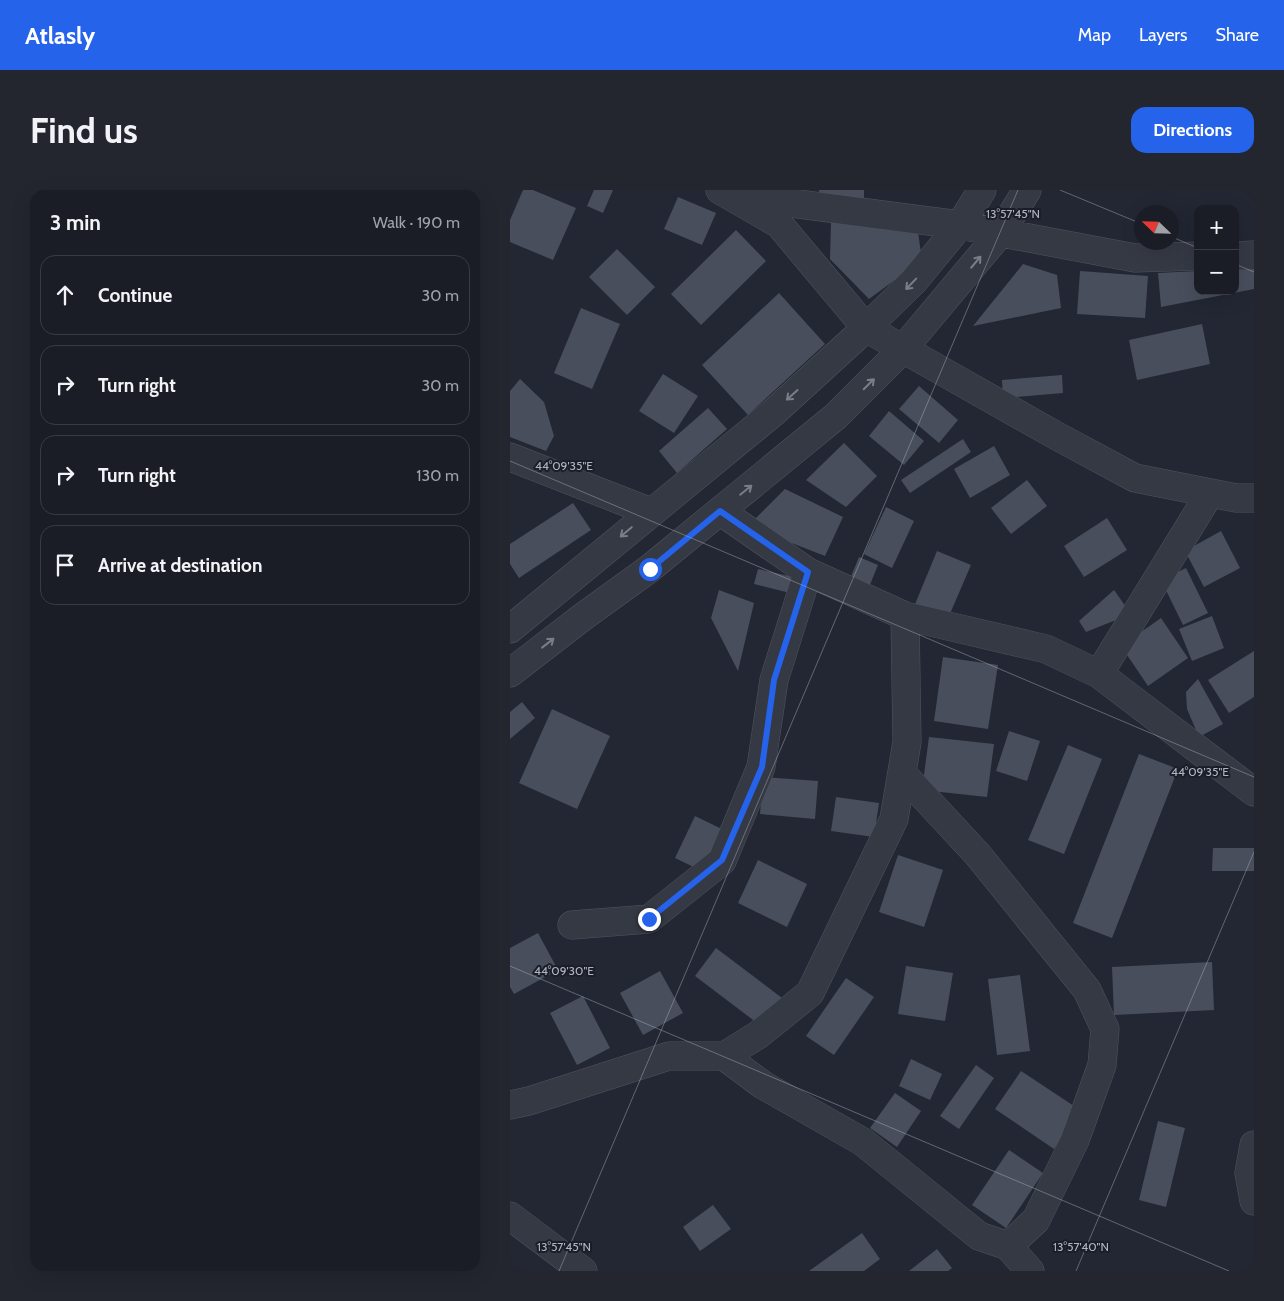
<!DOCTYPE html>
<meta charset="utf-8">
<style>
:root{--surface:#1a1d26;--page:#23262e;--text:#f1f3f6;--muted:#9fa2a7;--line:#383b43;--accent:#2563eb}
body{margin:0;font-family:Cabin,sans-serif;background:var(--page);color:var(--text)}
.controls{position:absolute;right:15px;top:15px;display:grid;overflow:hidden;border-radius:10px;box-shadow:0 5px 20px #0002}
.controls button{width:45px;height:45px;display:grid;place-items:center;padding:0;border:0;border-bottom:1px solid var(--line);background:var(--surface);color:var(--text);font:25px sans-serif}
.compass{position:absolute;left:624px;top:15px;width:45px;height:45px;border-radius:50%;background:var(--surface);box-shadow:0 5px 20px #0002;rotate:293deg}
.stop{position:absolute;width:15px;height:15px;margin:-11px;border:4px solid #2563eb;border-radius:50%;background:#fff}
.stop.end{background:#2563eb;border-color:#fff;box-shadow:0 1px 5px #0008}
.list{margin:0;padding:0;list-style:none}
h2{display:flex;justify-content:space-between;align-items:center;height:65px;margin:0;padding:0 20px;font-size:21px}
h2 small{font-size:16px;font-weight:400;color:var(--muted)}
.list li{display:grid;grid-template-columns:32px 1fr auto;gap:15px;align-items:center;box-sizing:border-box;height:80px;margin:0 10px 10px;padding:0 10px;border:1px solid var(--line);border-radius:15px}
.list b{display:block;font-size:19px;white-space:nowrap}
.list em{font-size:16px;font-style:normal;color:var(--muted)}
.icon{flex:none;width:28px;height:28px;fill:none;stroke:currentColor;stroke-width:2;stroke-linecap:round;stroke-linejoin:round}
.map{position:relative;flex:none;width:744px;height:1081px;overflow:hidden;border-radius:15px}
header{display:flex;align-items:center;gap:30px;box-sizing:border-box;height:70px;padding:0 25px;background:var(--accent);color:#fff}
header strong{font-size:24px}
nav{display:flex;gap:28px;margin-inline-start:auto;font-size:18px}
.intro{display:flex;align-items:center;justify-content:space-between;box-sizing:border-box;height:120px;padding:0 30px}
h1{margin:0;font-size:35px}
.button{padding:12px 22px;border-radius:15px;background:var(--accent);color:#fff;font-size:18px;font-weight:700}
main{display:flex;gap:30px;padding:0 30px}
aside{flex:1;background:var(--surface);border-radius:15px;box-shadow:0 5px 20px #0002}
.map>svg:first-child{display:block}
.building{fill:#494e5d}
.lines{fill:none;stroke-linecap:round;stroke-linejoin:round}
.minor-casing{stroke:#50545f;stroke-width:29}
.minor{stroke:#353944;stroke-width:28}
.oneway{stroke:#797d89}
.route{stroke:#2563eb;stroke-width:6}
.ticks{fill:none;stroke:#b0b4c1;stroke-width:1;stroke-opacity:0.45}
.ticks-label{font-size:12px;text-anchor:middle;fill:#b0b4c1;stroke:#1b1e29;stroke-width:4;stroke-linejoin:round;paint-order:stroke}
</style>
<header>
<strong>Atlasly</strong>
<nav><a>Map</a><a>Layers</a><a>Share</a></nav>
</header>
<div class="intro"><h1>Find us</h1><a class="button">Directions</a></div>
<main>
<aside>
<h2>3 min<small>Walk · 190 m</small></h2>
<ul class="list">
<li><svg class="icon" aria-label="ahead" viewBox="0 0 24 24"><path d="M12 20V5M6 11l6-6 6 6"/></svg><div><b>Continue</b></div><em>30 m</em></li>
<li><svg class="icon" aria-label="right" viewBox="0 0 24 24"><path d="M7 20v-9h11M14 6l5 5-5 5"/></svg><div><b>Turn right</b></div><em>30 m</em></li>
<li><svg class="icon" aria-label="right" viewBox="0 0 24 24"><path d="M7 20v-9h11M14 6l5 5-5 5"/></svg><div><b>Turn right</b></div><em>130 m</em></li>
<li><svg class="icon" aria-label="arrive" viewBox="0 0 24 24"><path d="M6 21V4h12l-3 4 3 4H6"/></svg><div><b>Arrive at destination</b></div></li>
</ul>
</aside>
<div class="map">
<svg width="744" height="1081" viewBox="0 0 744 1081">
<rect width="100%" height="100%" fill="#222733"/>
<path class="building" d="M13 0H23L66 18 43 70 0 52V30Z
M84 0H103L93 23 77 16Z
M309 0H354V11H309Z
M168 7 206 23 192 55 154 39Z
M321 32 408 42 412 70 359 109 320 69Z
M226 40 256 71 191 135 161 104Z
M107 59 145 97 117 125 79 87Z
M513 74 547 85 551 118 463 136Z
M744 79V99L651 117 648 83 688 81V101H725V80Z
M570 81 638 86 635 128 567 124Z
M269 103 315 154 238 225 192 175Z
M71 118 110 134 82 199 44 183Z
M692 134 700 174 627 190 619 150Z
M153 184 188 206 164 243 129 221Z
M552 185 553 203 493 208 492 190Z
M10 189 34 212 44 246 36 261 0 247V201Z
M409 196 448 230 429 253 389 219Z
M198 218 217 239 167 283 149 261Z
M379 221 414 251 394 275 359 246Z
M453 249 461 262 400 303 391 290Z
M334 253 367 286 336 317 296 290Z
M484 256 500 285 460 308 444 279Z
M517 290 537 316 501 344 481 318Z
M275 299 333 327 315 366 238 336Z
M63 313 81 340 9 388 0 374V354Z
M376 317 404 331 382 378 354 364Z
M597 328 617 360 574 387 554 356Z
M711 341 730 378 694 397 675 361Z
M427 361 461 375 436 433 403 419Z
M349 367 368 375 357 402 338 394Z
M676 378 698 423 673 435 651 390Z
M248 379 288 388 284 404 244 394Z
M209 400 244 413 228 481 201 428Z
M604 400 621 424 576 442 569 431Z
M702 426 714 458 682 471 669 439Z
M651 428 678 468 638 496 611 456Z
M744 461V507L719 523 698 490Z
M433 467 488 475 478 539 424 531Z
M688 489 713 534 689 547 677 519 676 502Z
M12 512 25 528 0 549V522Z
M42 519 100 546 67 619 9 593Z
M499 541 530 551 517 591 486 581Z
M419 547 484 554 477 607 412 600Z
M558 555 592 569 554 664 518 650Z
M629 564 668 579 602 748 563 733Z
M253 587 308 591 305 629 250 624Z
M326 607 369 613 364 647 321 641Z
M185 626 214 640 194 682 165 668Z
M703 658H744V681H702Z
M388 665 433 680 414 737 369 722Z
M248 670 297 694 277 737 228 713Z
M28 743 48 780 4 804 0 797V758Z
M206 758 272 808 251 836 185 786Z
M702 772 704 820 604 825 602 777Z
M396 776 443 783 435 831 388 824Z
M150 781 173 823 133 845 110 803Z
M510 785 520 861 487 865 478 789Z
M336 788 364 807 324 865 296 846Z
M73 806 100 858 67 875 40 823Z
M401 869 432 884 420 910 389 896Z
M466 875 484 888 449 939 430 926Z
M511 881 570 920 544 959 485 919Z
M385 903 411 921 387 957 360 938Z
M648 931 675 938 656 1017 629 1010Z
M499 960 533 983 496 1038 462 1015Z
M203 1015 221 1039 190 1061 173 1037Z
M352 1043 370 1069 354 1081H299Z
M427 1059 442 1078 438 1081H399Z"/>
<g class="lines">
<g class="minor-casing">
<path id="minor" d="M210 0 269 34 356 138 545 245 625 288 726 308H744
M232 4 258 10 450 35 625 68 688 66
M725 66 744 65
M0 267 141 322
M210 321 298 382 395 426 536 459 589 484 744 602
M0 439 264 222 356 138 404 91 450 35 472 0
M0 483 74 426 139 379 326 226 393 159 491 42 517 0
M589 484 700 303
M62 735 139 729 212 671 251 577 264 490 298 382
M214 866 253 895 353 952 469 1046 498 1056 526 1030 565 950 592 875 595 839 577 800 468 665 392 583
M0 915 19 911 159 866H214L248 845 300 803 384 629 397 552 395 426
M744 955 739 983 744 1011
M0 1026 73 1081
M498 1056 520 1081"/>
</g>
<use href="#minor" class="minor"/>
</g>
<defs><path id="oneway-shaft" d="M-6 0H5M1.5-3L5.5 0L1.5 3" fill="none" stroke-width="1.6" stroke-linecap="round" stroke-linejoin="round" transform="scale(1.25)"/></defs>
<g class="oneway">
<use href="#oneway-shaft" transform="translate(466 72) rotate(-50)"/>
<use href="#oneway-shaft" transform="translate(401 94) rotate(134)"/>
<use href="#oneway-shaft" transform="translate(359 194) rotate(-45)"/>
<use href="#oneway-shaft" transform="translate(282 205) rotate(138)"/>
<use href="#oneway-shaft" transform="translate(236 300) rotate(-39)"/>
<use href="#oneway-shaft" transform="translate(116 342) rotate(140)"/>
<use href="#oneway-shaft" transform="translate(38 453) rotate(-38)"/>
</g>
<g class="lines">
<path class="route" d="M139 729 212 670 252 577 264 490 298 382 210 321 140 379"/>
</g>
<path class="ticks" d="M550 0 632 34M662 47 688 58M725 74 744 82M0 271 744 587M0 776 719 1081M49 1081 508 0M566 1081 744 662"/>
<g class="ticks-label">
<text x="503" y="28">13°57'45"N</text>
<text x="54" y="280">44°09'35"E</text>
<text x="690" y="586">44°09'35"E</text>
<text x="54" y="785">44°09'30"E</text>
<text x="54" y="1061">13°57'45"N</text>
<text x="571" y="1061">13°57'40"N</text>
</g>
</svg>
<div class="controls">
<button>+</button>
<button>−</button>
</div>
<svg class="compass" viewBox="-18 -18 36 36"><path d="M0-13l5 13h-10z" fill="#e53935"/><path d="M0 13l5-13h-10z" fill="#9fa2a7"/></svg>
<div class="stop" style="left:140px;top:379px"></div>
<div class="stop end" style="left:139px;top:729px"></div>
</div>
</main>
